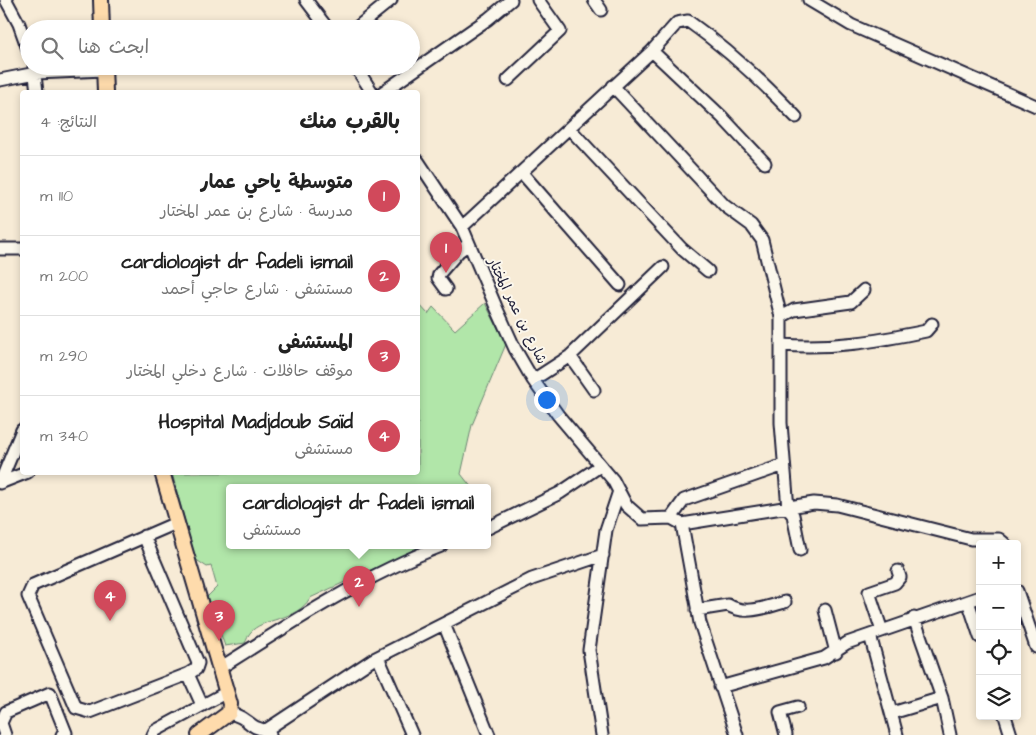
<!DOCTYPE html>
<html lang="ar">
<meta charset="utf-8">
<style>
:root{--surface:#fff;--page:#f6f6f6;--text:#222;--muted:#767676;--line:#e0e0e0;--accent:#d1495b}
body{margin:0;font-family:"Architects Daughter","Playpen Sans Arabic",sans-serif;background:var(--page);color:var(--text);direction:rtl}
.controls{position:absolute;right:15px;bottom:15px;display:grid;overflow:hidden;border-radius:5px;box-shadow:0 2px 8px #0003}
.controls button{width:45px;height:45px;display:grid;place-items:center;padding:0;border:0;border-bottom:1px solid var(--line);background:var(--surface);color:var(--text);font:25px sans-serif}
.you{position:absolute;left:546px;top:399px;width:18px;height:18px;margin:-12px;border:4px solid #fff;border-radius:50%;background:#1a73e8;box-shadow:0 0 0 8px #1a73e833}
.badge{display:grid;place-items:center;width:32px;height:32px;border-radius:50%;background:var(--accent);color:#fff;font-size:16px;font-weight:700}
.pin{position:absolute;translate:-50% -41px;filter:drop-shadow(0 1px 2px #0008)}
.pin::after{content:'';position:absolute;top:26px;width:18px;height:15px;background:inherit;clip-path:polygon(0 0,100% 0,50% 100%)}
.popup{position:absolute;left:226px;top:484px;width:265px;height:65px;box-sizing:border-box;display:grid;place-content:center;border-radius:5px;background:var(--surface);filter:drop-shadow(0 1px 4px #0005);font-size:16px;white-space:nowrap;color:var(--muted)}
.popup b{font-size:19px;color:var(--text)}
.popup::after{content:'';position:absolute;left:50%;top:100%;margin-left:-10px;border:10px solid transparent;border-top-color:var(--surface)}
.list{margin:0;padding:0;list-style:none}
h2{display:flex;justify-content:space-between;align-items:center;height:65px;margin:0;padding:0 20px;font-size:21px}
h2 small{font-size:16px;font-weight:400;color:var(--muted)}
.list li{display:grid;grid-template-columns:32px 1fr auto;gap:15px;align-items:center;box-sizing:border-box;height:80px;padding:0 20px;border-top:1px solid var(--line)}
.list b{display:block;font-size:19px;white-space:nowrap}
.list p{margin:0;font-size:16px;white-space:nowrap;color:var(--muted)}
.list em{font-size:16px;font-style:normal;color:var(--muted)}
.icon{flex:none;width:28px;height:28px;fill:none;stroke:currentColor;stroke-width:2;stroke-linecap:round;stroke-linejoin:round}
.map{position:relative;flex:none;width:1036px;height:735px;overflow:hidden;direction:ltr}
.search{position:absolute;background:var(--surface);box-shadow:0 2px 8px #0003;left:20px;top:20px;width:400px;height:55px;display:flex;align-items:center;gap:12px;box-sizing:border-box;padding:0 18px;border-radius:28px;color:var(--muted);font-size:19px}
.panel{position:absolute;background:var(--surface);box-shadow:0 2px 8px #0003;left:20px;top:90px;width:400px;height:385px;border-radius:5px;direction:rtl}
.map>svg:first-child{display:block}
.green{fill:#b1e6a9;stroke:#6a8472}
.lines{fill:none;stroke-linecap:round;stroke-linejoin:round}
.minor-casing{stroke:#22223b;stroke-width:15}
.major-casing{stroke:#22223b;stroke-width:18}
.minor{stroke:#fbf7ec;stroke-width:11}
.major{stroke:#fedbac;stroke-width:14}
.labels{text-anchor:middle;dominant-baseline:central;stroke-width:4;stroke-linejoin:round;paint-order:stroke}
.street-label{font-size:14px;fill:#22223b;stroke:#fbf7ec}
</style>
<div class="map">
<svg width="1036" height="735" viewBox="0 0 1036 735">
<rect width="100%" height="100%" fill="#f7ebd6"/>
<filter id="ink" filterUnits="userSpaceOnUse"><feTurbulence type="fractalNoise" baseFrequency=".02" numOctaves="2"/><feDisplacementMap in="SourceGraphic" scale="10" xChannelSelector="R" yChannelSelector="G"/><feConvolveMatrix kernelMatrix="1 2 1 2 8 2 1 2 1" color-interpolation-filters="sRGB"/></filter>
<g filter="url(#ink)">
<path class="green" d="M418 303 428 314 433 307 455 330 485 303 506 344 472 425 461 474 472 488H230V546H423L310 598C296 622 262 617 250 633 248 635 247 640 245 643L225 646 207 597 217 587 211 566 207 567 195 559 172 473 418 472Z"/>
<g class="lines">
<g class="minor-casing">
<path id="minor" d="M6 0 19 24 29 52
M306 0 328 29
M594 0 601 10
M809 0 851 25 1036 106
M355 29 391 0
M652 51 722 117 765 163
M355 66 372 92
M34 67 37 92
M0 80 36 73 104 70
M508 80 560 31 538 0
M613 86 725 206 751 225 762 240 781 317V423L788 509 793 515 800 550
M383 92 488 19 511 0
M569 128 682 249 708 271
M418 161 462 227 496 307 515 349 533 380 558 415 613 480 626 505 642 519 671 518 682 524 700 623 737 735
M522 173 620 285
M462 227 652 51 677 23 688 21C729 50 761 80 796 117
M0 249H22
M446 289 438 278 439 274 459 251 469 244
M781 317 794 310 851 302 864 290
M782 345C832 349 878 341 926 331L932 324
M570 356 594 390
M533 380 570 356 663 267
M0 483 22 430
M0 483 28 472
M671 518 684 500 784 465
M176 523 33 585 28 596 76 708 90 712 188 674 202 705
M682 524 814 503 837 505 971 539H999L1005 544
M488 528 560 493 600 466
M144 536 198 663 196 669 188 674
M1017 591 1036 647
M968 601 980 637
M697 610 728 605C746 616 765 607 785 602
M825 610 836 652
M914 618 942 698 950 735
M444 624 489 735
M882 631 869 592 895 583 900 577 898 571
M870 635 897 735
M378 657 412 735
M220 668C291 623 363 576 441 546
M720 687 824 658 847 643 980 597
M229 713C239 715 244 719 252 725 258 730 265 728 270 735
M892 713 942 698
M1005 716 1011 735
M266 730 372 660 532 579 603 555
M5 735 1 723 6 712 50 693 66 733 62 735
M153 735 155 731 227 692
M602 735 589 650 606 530 619 491
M786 735 780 712 798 707"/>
</g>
<g class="major-casing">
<path id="major" d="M101 0 102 29
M104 66 105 92
M162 472 230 704 229 713 199 735"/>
</g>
<use href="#minor" class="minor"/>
<use href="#major" class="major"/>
</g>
</g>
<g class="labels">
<g class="street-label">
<text transform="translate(517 311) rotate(64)">شارع بن عمر المختار</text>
</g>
</g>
</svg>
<div class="controls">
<button>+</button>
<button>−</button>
<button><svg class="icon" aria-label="locate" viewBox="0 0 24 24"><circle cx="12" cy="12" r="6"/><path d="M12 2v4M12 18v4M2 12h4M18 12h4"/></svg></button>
<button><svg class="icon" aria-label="layers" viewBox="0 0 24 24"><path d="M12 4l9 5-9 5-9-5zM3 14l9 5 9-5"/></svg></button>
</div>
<div class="you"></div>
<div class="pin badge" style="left:446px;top:273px">1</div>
<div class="pin badge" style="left:359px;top:607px">2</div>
<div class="popup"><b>cardiologist dr fadeli ismail</b>مستشفى</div>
<div class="pin badge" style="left:219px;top:641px">3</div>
<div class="pin badge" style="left:110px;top:621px">4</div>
<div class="search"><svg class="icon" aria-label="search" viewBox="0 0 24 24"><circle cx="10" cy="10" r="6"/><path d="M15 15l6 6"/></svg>ابحث هنا</div>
<section class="panel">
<h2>بالقرب منك<small>النتائج: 4</small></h2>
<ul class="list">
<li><span class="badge">1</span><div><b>متوسطة ياحي عمار</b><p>مدرسة · شارع بن عمر المختار</p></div><em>110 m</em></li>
<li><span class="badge">2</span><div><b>cardiologist dr fadeli ismail</b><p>مستشفى · شارع حاجي أحمد</p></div><em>200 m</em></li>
<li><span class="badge">3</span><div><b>المستشفى</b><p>موقف حافلات · شارع دخلي المختار</p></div><em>290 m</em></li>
<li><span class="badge">4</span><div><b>Hospital Madjdoub Saïd</b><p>مستشفى</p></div><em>340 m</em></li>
</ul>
</section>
</div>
